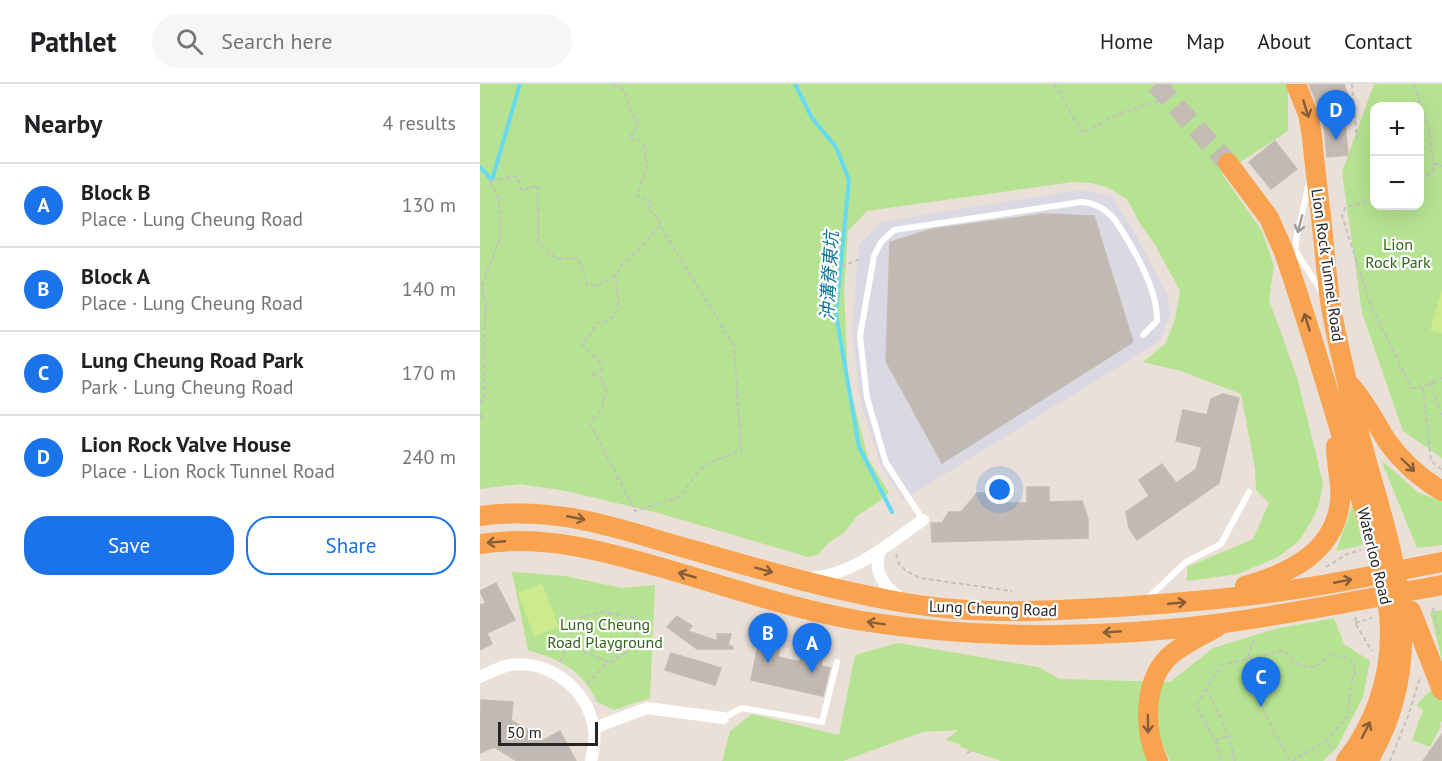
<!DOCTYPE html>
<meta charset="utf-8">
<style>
:root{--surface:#fff;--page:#f6f6f6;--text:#202124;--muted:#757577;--line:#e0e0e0;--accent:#1a73e8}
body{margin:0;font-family:"PT Sans","Noto Sans TC",sans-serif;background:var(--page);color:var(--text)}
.controls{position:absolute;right:18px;top:18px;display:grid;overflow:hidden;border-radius:12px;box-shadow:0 6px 24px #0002}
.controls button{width:54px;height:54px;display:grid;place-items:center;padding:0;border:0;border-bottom:2px solid var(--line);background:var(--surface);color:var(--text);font:30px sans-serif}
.scale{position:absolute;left:18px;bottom:15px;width:100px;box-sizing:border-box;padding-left:6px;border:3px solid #262626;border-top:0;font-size:16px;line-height:21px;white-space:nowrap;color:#262626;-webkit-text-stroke:4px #fff;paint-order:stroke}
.you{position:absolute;left:520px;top:406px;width:21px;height:21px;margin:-15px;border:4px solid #fff;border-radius:50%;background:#1a73e8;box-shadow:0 0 0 9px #1a73e833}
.badge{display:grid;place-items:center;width:39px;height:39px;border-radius:50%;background:var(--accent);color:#fff;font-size:20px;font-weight:700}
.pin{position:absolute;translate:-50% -50px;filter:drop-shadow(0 2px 3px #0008)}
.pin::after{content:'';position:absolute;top:32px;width:21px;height:18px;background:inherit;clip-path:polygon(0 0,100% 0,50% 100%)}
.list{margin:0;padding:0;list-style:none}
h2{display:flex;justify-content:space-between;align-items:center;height:78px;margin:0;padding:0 24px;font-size:26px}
h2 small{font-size:20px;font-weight:400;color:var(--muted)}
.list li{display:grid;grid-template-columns:39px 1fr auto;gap:18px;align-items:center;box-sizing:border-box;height:84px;padding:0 24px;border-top:2px solid var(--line)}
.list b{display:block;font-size:22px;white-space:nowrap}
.list p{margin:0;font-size:20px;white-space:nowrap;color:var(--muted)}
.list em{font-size:20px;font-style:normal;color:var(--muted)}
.actions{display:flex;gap:12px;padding:18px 24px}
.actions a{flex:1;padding:14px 0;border:2px solid var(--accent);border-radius:24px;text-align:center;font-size:21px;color:var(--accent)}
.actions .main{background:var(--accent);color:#fff}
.icon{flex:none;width:33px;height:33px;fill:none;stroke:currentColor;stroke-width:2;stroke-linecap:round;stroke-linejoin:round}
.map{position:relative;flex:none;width:962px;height:677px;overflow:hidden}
header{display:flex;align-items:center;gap:36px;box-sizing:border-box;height:84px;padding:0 30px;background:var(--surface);border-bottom:2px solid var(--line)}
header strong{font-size:28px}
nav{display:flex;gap:33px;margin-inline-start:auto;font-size:21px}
.search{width:420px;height:54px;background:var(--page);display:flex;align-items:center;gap:15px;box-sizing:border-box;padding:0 21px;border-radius:33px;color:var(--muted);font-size:22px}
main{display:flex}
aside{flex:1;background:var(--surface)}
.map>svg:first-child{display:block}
.industrial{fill:#dad8e2}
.green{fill:#b6e391;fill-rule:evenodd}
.pitch{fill:#cdeb8c}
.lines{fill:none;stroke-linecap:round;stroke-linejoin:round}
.stream{stroke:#66daf0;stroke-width:4}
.building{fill:#c1bab4;stroke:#c5bcb1;stroke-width:1.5}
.trunk-tunnel{stroke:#c3bbb4;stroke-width:20;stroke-dasharray:20 10;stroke-linecap:butt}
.path{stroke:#c2c2c2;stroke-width:2;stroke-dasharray:4.5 3;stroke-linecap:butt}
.service{stroke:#fff;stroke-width:6}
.minor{stroke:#fff;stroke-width:12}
.trunk{stroke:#f9a250;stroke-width:20}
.oneway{stroke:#855e39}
.oneway2{stroke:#9d9d9d}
.labels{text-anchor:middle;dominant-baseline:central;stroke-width:4.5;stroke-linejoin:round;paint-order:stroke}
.park-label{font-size:16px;fill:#2f6317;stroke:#fff}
.street-label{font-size:16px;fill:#262626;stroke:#fff}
.water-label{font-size:18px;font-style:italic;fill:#0a7697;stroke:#fff}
</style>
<header>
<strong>Pathlet</strong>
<div class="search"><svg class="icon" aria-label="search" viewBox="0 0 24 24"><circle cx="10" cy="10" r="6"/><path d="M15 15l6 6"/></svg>Search here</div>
<nav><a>Home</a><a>Map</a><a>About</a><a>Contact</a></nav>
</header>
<main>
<aside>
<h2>Nearby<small>4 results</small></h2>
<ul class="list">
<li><span class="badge">A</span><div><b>Block B</b><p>Place · Lung Cheung Road</p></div><em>130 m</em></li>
<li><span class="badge">B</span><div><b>Block A</b><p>Place · Lung Cheung Road</p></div><em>140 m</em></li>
<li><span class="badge">C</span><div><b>Lung Cheung Road Park</b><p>Park · Lung Cheung Road</p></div><em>170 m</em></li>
<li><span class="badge">D</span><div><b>Lion Rock Valve House</b><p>Place · Lion Rock Tunnel Road</p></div><em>240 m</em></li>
</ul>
<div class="actions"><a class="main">Save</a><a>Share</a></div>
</aside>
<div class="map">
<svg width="962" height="677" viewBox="0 0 962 677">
<rect width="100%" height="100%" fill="#eae0d7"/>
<path class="industrial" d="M599 106 632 112 656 151 687 210 691 229 680 257 423 416 401 382 380 316 372 247 379 161 401 138Z"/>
<path class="green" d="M0 0H808V47L742 90 782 147 794 182 789 216 817 293 843 399 839 420 832 436 819 457 798 473 758 490 707 497V483L773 455 789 419 776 406 775 385 761 310 701 287 663 278 685 260 695 236 700 207 674 159 660 140 647 115 627 103 610 99 593 98 387 127 368 147 364 205 368 297 388 374 409 409 398 418 377 432 364 449 348 459 338 471 328 473 178 429 86 407 40 400 0 405Z
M894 0H962V374L923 347 882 229 862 88ZM894 22H940V122H894Z
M901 376 939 409 962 417V461L937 464Z
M873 420 883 461 856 467Z
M32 488 85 492 142 504 175 501 170 614 134 626 117 618C103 586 80 576 48 566Z
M962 526V576L950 528Z
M854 534 864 560 890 577 883 613 856 665 843 677H690L680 656 674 677H521L480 663 481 661 466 656 478 646 443 648 363 677H242L250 647 272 630 359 651 375 571 418 559 558 583 580 595 690 598 733 564 795 545Z
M962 596V638L960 637 961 642 950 663 932 656 943 626 936 621Z"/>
<path class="pitch" d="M962 206V249L950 246Z
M62 500 79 543 54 552 38 509Z"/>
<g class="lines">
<path class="stream" d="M315 0 332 34 356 63 369 96 356 230 379 363 412 428
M0 83 12 96
M12 96 40 0"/>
</g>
<path class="building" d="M829 0H864L868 12 838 22Z
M865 39 868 71 847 73 844 41Z
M795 57 817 85 791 105 769 78Z
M563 130 614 132 653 258 462 379 406 277 410 158 453 145Z
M743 310 759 314 739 399 657 456 649 444 646 428 669 412 659 396 682 380 696 399 716 385 722 363 696 357 703 326 727 331 731 315Z
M547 403H569V418L602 417 608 435V454L452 458 451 439H462L469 428H481L497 409H509L510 419H547Z
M16 499 35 536 7 549 12 560 0 566V521L6 519 0 507Z
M197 532 212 542 208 547 237 557V550H251L248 561 253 563V565H217L187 543Z
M279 557 300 561 298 573 320 578 322 567 343 571 341 582 350 584 343 612 271 596Z
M191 569 241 584 235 601 185 586Z
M1 616 33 618 31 636 64 656 80 647 96 677H37L14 663 0 669Z
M962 650V677H943Z"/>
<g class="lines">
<path class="trunk-tunnel" d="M676 0 748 79"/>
<path class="path" d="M133 0C156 11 142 23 158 35L155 48 150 50V54L159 56 164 61 167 82 157 112 162 116 168 115 172 121 167 125 179 134 180 141 254 262 261 366 223 382 199 413 155 427 111 341C112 334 115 334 119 329 124 323 125 312 126 305L120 293 111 290 120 288 122 283 119 277 102 261 113 246 115 240C148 234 136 214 136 191
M574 0 603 49 640 29 679 17 684 0
M872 0 877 56
M934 0 949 46 953 79 962 82
M940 97 953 88V80
M894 114 865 124 862 132 890 219 931 304 943 303 962 294
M361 182 383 174
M951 298 962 334
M943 304 951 377 962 386
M0 320 4 315V254L6 222 2 202 20 154 19 115 9 97 37 92 42 107 58 101V158L77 175 98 174 107 200 117 202 136 191 141 181 160 164 180 141
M0 330 3 334 0 336
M416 470 419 480 425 486 440 494 532 507
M846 483 867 470 881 466
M953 524 959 551
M876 533 875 539 892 567
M875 539 892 534
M774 556 767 576 765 591 810 677
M80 578 89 561 91 536 122 528 157 534 155 562 130 579 89 561
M107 600 128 578
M726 604 716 622 735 656 741 677
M735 656 749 652
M487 669 491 667
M755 677 749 652 726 604 743 580C764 577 783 570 804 567L820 582 836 583 850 570 870 575 876 586 871 600 868 632 847 656
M812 677 847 656 851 663 855 665
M910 677 928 632 940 594"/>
<path class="service" d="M815 166 842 208
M814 175 817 150 829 100
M443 436 406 379 387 314 380 252 394 172 401 158 414 146 601 118C616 119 626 125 635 136 653 163 678 205 677 237L663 251
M666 516 706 478 741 460 769 408
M243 634 262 624 342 638 357 578"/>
<path class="minor" d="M401 465C391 487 405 504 423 516
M331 494C375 490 408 460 443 436
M0 593C10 588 20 583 30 581 70 575 108 606 114 645 116 656 113 666 111 677
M114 644 167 624 243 634"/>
<path class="trunk" d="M816 0 828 30 832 52C834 76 837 100 840 124 844 157 846 190 851 223 856 253 864 282 870 312 897 438 962 554 888 677
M748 79 789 134 804 168C829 241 851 316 873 390 889 442 910 496 910 550 910 596 894 641 866 677
M871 302C886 319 895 338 907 357 922 378 940 394 962 407
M0 432C81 421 140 446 216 467 285 487 355 507 426 519 489 530 553 528 617 524 690 520 764 514 836 502 878 495 920 486 962 478
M0 460C63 450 123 467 183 484 249 503 315 526 382 537 502 556 624 555 744 539 817 529 890 514 962 501
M765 502C808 490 854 469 860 418 862 399 856 381 856 362
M931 527 962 606
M678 677C663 645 663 593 693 569 706 559 723 551 737 543"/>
</g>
<defs><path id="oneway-shaft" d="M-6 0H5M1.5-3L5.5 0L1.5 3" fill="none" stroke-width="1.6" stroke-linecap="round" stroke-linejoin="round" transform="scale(1.5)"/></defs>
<g class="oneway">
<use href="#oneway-shaft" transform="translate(826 25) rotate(73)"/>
<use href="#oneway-shaft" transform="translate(827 238) rotate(-107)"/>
<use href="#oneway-shaft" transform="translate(928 381) rotate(44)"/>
<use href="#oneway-shaft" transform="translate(96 434) rotate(11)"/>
<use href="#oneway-shaft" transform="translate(16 458) rotate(175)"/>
<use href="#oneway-shaft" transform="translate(284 486) rotate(15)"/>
<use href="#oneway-shaft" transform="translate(207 491) rotate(-164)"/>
<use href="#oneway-shaft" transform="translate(863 497) rotate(-11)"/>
<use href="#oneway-shaft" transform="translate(697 519) rotate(-5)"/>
<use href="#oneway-shaft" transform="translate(396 539) rotate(-171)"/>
<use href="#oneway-shaft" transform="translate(632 548) rotate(176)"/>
<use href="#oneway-shaft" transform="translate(668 640) rotate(89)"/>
<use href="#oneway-shaft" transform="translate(886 646) rotate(-63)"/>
</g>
<use class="oneway2" href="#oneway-shaft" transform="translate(820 140) rotate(105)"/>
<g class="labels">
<g class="park-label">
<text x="918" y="160">Lion<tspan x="918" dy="18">Rock Park</tspan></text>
<text x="125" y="540">Lung Cheung<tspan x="125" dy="18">Road Playground</tspan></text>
</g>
<g class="street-label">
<text transform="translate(848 181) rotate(82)">Lion Rock Tunnel Road</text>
<text transform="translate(895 472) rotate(76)">Waterloo Road</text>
<text transform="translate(513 524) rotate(2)">Lung Cheung Road</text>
</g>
<g class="water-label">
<text transform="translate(349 192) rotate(-87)">沖溝脊東坑</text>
</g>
</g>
</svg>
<div class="controls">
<button>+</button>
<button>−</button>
</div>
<div class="scale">50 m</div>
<div class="you"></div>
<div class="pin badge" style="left:332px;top:589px">A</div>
<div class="pin badge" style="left:288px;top:579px">B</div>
<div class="pin badge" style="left:781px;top:623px">C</div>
<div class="pin badge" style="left:856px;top:56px">D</div>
</div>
</main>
